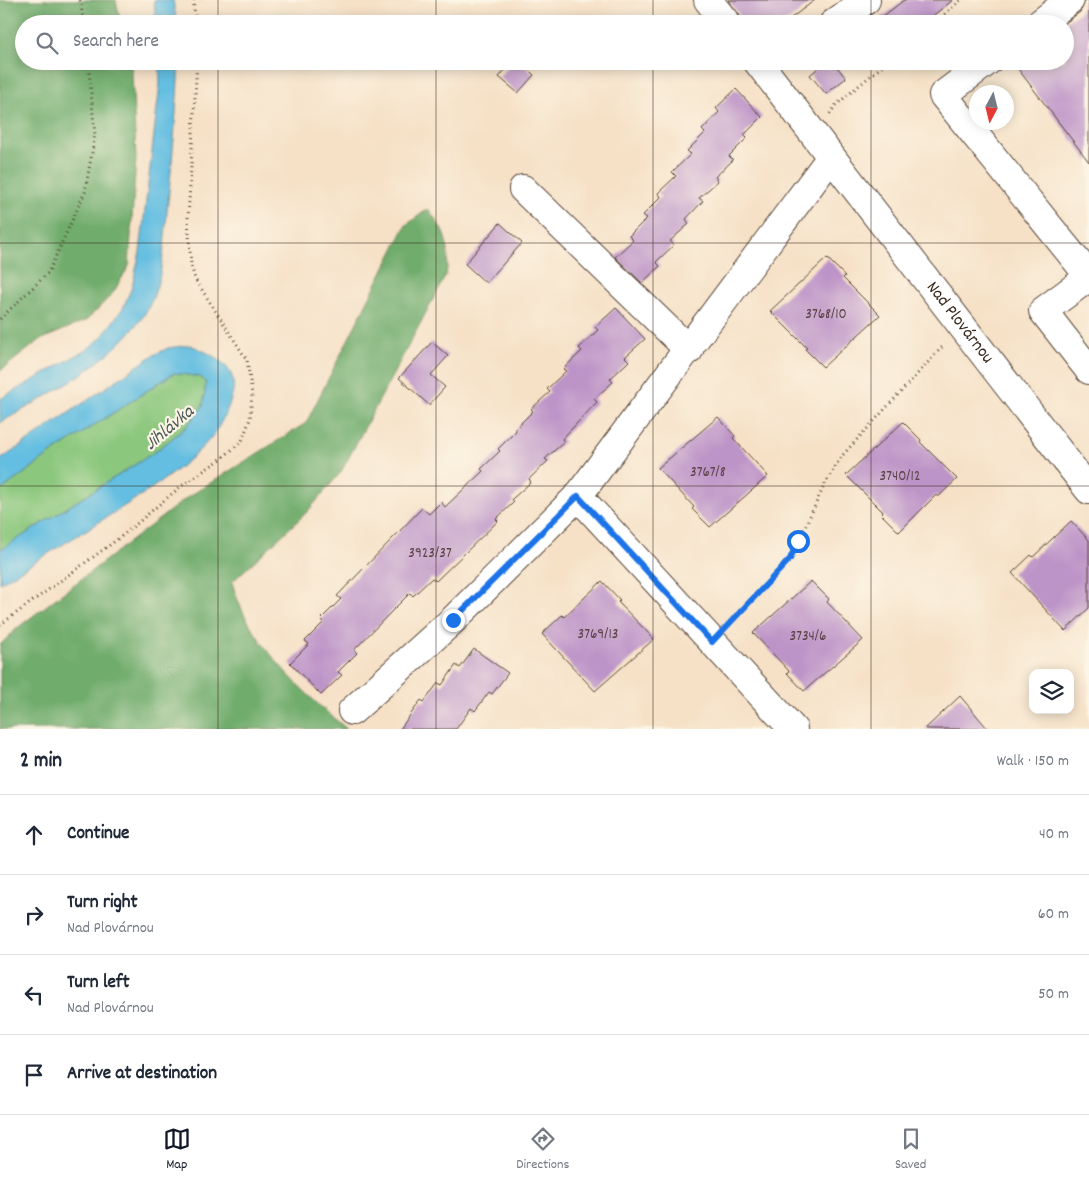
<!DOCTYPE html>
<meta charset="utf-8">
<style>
:root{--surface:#fff;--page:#f6f6f7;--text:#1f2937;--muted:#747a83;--line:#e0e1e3;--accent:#111827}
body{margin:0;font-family:Dekko,sans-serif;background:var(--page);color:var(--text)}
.controls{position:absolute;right:15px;bottom:15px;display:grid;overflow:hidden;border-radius:10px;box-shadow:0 2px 12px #0003}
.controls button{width:45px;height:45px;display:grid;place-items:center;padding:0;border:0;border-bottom:1px solid var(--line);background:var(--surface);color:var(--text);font:25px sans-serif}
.compass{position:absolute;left:969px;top:85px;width:45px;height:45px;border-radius:50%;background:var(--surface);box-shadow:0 2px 12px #0003;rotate:187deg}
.stop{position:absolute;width:15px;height:15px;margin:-11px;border:4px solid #1a73e8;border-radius:50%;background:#fff}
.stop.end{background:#1a73e8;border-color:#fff;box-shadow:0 1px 5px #0008}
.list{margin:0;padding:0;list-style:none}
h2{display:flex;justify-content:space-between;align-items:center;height:65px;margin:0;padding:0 20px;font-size:21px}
h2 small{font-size:16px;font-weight:400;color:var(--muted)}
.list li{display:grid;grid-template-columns:32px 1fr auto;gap:15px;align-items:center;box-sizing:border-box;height:80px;padding:0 20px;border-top:1px solid var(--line)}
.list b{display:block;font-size:19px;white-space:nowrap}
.list p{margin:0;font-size:16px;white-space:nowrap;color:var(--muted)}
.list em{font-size:16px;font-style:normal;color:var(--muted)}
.icon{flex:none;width:28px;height:28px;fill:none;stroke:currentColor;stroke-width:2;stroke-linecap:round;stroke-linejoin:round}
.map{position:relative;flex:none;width:1089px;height:729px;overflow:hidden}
.search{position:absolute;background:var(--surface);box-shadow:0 2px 12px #0003;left:15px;right:15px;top:15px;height:55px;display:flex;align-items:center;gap:12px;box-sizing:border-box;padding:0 18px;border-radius:28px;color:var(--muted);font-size:19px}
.sheet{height:385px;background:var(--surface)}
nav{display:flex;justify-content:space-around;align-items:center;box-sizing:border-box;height:70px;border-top:1px solid var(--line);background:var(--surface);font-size:14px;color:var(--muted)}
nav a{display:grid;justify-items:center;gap:2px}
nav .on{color:var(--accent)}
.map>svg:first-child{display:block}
.green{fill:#8bc77d;stroke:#63784e}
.forest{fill:#70ac6c;stroke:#566b45}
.water{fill:#64bee1;stroke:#507480}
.building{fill:#bd94c8}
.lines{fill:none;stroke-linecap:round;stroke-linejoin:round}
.minor-casing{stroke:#574537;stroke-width:30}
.path{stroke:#574537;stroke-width:3;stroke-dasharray:1 4;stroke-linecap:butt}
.minor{stroke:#fff;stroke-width:28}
.route{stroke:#1a73e8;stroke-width:6}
.grid{fill:none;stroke:#3b2a1e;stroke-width:1;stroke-opacity:0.55}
.labels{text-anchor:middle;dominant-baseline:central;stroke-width:4.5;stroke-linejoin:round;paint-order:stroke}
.number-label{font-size:15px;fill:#5c4448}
.street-label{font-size:18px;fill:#3b2a1e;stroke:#fcf5e5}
.water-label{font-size:19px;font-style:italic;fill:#475658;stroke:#fcf5e5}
</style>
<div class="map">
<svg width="1089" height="729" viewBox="0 0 1089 729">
<rect width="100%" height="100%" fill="#fcf5e5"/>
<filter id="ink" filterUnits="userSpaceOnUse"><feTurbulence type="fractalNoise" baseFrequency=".02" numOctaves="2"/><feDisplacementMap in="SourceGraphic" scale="10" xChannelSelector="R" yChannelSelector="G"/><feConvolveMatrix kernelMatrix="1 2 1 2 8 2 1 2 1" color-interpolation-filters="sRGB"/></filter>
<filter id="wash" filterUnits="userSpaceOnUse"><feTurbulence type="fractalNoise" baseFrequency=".0096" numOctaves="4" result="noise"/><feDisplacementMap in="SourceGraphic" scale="20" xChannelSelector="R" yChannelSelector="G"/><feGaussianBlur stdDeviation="1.12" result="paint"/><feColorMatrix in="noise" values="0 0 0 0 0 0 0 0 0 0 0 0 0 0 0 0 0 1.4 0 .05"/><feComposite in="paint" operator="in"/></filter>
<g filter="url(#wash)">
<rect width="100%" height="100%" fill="#f6e1c7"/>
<path class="green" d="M174 373 201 377 206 383 203 406 185 428 152 454 0 550V491L49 455Z"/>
<path class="forest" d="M0 0H116L121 24H24V61H130L132 72 136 158 129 266 113 293 87 320 40 340 0 371Z
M428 209C446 232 451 246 446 275L341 472 307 512 232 582C246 639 303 693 347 729H0V645L16 629 188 497 306 423 406 225Z"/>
<path class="water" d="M154 0H173L177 24H156Z
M159 61H179C177 108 173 154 168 201 164 239 165 286 142 318 105 367 51 393 0 423V399L86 350 101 338 123 308 132 287 140 252 160 83Z
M190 345C205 351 229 361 233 380 237 394 220 428 210 439 182 471 143 494 107 517 72 539 36 561 0 583V550L155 452 185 428 203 406 206 383 201 377 174 373 49 455 0 491V460L152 356 168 348Z"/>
<g id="blocks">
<path class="building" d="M728 0H815L783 24H742L739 14Z
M904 0H953L922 24H873Z
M1085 0H1089V162L1012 61H1065V23L1080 12Z
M513 61H519L534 75 518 93 499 77Z
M826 61H832L846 78 826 94 810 75Z
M736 89 762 117 744 135 747 138 729 156 733 160 715 177 718 181 699 198 703 201 686 219 689 224 670 241 674 245 656 262 660 266 642 283 615 257 633 240 629 236 647 218 643 215 661 197 658 193 676 176 672 172 691 154 687 151 705 133 702 130 719 112 716 108Z
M500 223 522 243 486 283 465 264Z
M827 258 845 276 843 278 880 315 823 367 805 349 807 348 770 311Z
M616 308 645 339 625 357 629 361 610 379 613 382 594 399 597 402 562 439 564 442 545 459 548 461 529 479 531 482 512 499 514 502 496 519 498 521 436 581 432 578 413 596 410 593 391 612 354 650 357 653 338 672 342 675 321 695 290 663 309 644 305 641 324 622 321 619 341 599 337 596 422 508 429 514 441 502 445 507 483 471 481 469 500 451 498 449 516 431 515 429 533 411 531 409 550 392 547 389 566 371 563 369 582 351 579 348 598 330 595 327Z
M432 342 448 356 431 375 445 387 429 405 399 378Z
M718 417 735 436 733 438 768 476 710 527 692 509 694 507 658 468Z
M903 422 921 440 920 442 957 479 938 497 936 495 899 532 881 514 883 512 846 475Z
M1071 521 1089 540V608L1065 631 1012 573 1031 555 1033 557Z
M602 581 620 600 618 602 654 639 595 691 542 634 562 615 564 617Z
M811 581 829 599 827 602 863 640 804 691 787 673 789 671 753 633Z
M474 649 508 673 492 694 489 692 475 711 471 708 456 729H400L421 700 424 702 438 683 442 685 456 665 460 668Z
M960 696 988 729H925Z"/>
</g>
</g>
<g filter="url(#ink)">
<use href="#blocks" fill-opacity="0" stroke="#574537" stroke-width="1"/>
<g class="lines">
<g class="minor-casing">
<g id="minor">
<path d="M708 0 727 24"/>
<path d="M833 24 866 0"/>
<path d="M1039 24 1070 0"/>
<path id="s1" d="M757 61 1089 490"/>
<path d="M988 61 943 95 1089 276"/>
<path d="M523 189 689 350"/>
<path d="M1089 277 1043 311 1089 370"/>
<path d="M578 496 793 729"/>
<path d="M352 711 453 620 578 496 831 157"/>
</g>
</g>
<path class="path" d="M80 0 84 24
M193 0 196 24
M933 24 961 0
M830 114 836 105 888 61
M0 319 48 273 85 192 95 135 88 61
M730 623 790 559 825 484 841 457 944 345
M0 625 122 536 180 487 221 459 242 441 250 419 252 394 247 360 195 279 191 265 188 219 197 61"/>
<use href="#minor" class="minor"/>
</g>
</g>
<g class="lines" filter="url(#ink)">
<path class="route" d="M453 620 578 496 712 642 790 559 798 541"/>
</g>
<path class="grid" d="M218 0V24M436 0V24M653 0V24M871 0V24M218 61V729M436 61V729M653 61V729M871 61V729M0 243H1089M0 486H1089"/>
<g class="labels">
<g class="number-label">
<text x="826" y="315">3768/10</text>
<text x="708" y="473">3767/8</text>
<text x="900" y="477">3740/12</text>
<text x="430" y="554">3923/37</text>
<text x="598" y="635">3769/13</text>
<text x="808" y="637">3734/6</text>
</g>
<g class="street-label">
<text stroke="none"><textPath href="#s1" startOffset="331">Nad Plovárnou</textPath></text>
</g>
<g class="water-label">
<text transform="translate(170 429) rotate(-40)">Jihlávka</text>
</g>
</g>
</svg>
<div class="controls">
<button><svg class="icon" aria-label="layers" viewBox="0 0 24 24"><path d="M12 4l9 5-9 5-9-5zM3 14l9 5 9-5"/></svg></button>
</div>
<svg class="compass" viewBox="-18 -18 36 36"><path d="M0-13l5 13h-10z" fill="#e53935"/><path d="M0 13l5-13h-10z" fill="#747a83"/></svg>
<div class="stop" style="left:798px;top:541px"></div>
<div class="stop end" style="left:453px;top:620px"></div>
<div class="search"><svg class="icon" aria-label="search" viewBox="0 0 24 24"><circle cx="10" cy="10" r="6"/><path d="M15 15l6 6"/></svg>Search here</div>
</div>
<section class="sheet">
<h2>2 min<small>Walk · 150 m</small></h2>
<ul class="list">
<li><svg class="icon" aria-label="ahead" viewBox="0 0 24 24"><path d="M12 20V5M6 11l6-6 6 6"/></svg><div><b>Continue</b></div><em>40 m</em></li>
<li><svg class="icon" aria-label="right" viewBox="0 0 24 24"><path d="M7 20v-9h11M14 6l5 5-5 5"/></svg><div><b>Turn right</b><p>Nad Plovárnou</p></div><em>60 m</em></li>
<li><svg class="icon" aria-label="left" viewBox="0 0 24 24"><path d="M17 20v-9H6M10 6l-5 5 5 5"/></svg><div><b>Turn left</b><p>Nad Plovárnou</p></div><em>50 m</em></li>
<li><svg class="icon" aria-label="arrive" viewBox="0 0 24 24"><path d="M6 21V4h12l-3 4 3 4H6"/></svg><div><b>Arrive at destination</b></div></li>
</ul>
</section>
<nav>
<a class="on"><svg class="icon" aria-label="map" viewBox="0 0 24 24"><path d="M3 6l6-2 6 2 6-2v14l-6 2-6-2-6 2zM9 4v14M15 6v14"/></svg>Map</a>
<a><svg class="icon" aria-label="directions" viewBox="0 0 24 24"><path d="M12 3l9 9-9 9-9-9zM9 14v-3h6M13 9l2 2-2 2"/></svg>Directions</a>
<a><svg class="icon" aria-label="saved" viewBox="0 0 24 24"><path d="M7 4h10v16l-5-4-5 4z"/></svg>Saved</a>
</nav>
